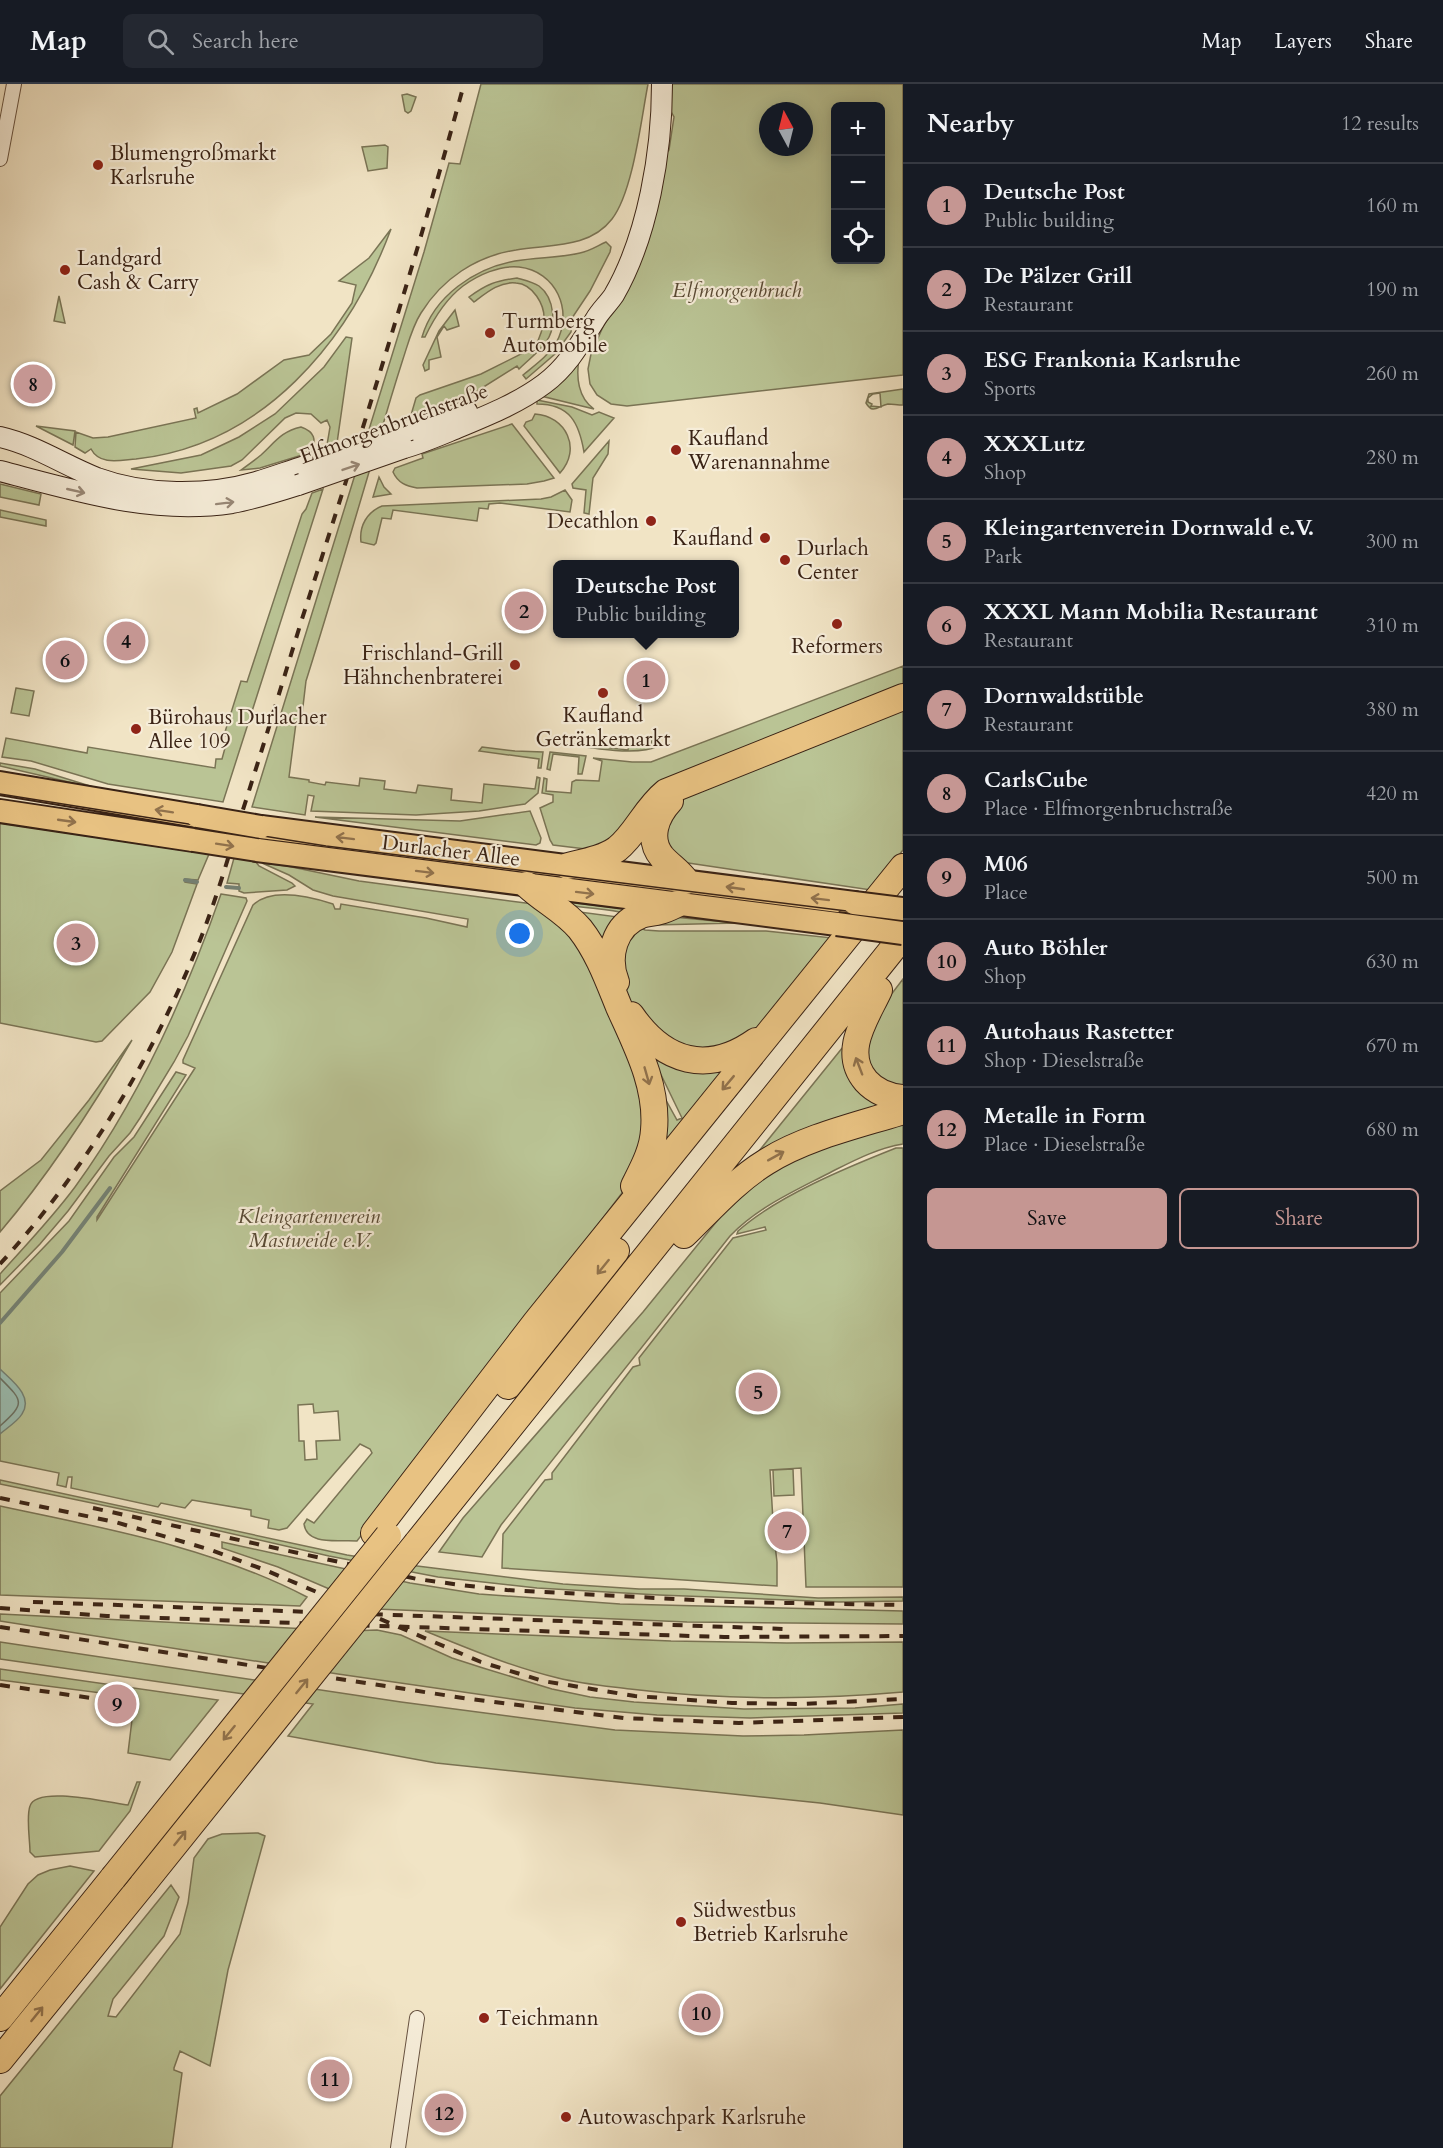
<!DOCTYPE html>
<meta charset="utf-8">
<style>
:root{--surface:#171b24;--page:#242831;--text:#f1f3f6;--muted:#9ea1a6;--line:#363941;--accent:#c59692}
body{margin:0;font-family:Cardo,serif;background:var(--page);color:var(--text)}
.controls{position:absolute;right:18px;top:18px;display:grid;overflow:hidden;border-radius:9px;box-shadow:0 3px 15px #0003}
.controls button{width:54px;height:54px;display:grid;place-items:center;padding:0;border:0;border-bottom:2px solid var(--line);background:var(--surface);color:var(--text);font:30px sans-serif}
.compass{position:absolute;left:759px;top:18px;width:54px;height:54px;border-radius:50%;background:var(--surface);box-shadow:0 3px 15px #0003;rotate:353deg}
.you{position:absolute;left:520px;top:850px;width:21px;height:21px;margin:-15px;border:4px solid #fff;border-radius:50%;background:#1a73e8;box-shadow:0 0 0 9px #1a73e833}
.badge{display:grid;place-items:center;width:39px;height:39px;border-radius:50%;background:var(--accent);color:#111;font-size:20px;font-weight:700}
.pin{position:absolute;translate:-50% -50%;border:3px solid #fff;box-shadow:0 2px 6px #0006}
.popup{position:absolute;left:553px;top:476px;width:186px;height:78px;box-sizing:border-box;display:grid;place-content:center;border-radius:9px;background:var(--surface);filter:drop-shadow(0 2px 4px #0005);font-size:20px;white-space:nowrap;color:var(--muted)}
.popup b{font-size:22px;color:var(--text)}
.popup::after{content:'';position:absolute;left:50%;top:100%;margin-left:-12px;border:12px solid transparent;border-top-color:var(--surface)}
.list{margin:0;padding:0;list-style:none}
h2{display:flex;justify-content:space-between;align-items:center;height:78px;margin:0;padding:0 24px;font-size:26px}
h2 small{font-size:20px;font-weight:400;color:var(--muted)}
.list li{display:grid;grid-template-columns:39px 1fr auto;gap:18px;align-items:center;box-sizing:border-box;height:84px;padding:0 24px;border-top:2px solid var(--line)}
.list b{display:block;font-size:22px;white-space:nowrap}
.list p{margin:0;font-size:20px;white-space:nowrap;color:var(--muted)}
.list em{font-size:20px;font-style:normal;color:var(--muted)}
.actions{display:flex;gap:12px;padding:18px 24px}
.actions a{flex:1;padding:14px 0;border:2px solid var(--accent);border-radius:9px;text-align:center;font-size:21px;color:var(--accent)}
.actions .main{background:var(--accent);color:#111}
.icon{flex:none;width:33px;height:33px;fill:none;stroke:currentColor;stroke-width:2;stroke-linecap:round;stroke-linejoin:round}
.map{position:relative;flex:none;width:903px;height:2064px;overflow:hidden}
header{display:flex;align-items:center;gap:36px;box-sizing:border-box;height:84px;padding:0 30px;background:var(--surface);border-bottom:2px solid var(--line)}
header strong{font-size:28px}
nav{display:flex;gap:33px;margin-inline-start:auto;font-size:21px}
.search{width:420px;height:54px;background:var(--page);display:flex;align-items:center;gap:15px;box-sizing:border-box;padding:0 21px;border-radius:9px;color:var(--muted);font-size:22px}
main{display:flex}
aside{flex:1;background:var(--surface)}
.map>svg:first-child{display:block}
.green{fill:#bac495;stroke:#7a7455;stroke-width:1.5;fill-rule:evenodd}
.water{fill:#9bbfb3;stroke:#748174;stroke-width:1.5}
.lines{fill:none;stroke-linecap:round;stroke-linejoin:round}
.shore{stroke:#6a7164;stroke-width:1.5}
.stream{stroke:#748174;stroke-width:4}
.minor-casing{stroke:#685341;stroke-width:16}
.secondary-casing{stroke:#3a2315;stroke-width:22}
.primary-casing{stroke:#3a2315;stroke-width:26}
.motorway-casing{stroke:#3a2315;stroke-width:28}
.minor{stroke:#f6edd9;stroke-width:14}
.secondary{stroke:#f6edd9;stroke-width:20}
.primary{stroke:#e8c282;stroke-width:22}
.motorway{stroke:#e8c282;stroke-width:26}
.tram{stroke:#3a2315;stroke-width:1.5}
.rail{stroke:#3a2315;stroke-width:4;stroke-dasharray:10 10;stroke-linecap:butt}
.secondary-bridge-casing{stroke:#3a2315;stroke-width:22;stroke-linecap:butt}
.primary-bridge-casing{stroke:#3a2315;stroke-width:26;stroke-linecap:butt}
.motorway-bridge-casing{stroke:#3a2315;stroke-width:28;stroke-linecap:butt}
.secondary-bridge{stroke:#f6edd9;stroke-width:20}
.primary-bridge{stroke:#e8c282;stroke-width:22}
.motorway-bridge{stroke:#e8c282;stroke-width:26}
.oneway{stroke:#988877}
.oneway2{stroke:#91724c}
.poi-dot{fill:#8f2418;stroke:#f6edd9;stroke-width:2}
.labels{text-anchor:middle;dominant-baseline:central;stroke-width:4.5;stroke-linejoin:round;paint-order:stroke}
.poi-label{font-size:21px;fill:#3a2315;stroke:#f6edd9;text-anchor:start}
.park-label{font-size:21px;font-style:italic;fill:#5a4b35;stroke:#f6edd9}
.street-label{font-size:21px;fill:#3a2315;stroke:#f6edd9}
</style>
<header>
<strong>Map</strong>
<div class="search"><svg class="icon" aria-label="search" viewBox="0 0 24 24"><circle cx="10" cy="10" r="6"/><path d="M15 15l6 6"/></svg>Search here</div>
<nav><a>Map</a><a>Layers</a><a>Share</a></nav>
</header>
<main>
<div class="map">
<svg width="903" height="2064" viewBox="0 0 903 2064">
<rect width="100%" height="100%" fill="#f1e4c5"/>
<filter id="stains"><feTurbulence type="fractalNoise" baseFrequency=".00333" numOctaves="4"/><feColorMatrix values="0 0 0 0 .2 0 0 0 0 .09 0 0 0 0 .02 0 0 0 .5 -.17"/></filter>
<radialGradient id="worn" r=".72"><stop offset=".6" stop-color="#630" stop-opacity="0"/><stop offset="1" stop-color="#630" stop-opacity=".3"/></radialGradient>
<path class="green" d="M481 0H648C641 36 633 108 612 135 589 165 549 160 516 166 476 172 442 195 421 229 412 243 408 260 403 275 394 303 386 330 378 358 354 438 331 518 306 597L301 639H296L289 693 309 696V698L325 701 326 698 359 702 360 694 385 697 384 705 416 709 418 701 452 705 451 716 482 719 484 700 535 705 537 693 540 694 538 709 525 720 479 727 416 731 311 727 314 712 308 711 305 731 252 723 424 168 449 79 460 80Z
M671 0H903V291L627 322 611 320 597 311 590 300 588 285 591 270 602 245 638 178 664 72 669 66 674 33 669 24ZM836 22H880V176H836ZM768 27H804V63H768Z
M407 10 416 13 411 27 408 29 405 27 402 11Z
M385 61 388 63 387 84 368 87 362 63Z
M391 145C349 258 263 361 136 375 121 376 100 382 91 365L85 369 75 363 76 348 93 354 108 353 196 334 194 325 197 324 198 329 237 310 284 276 309 271 331 250 352 219 356 201 339 197 369 174Z
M606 158 611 163 610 168 590 207 572 234 571 248 555 270 526 295 523 291C535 281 548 272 556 259 574 227 556 187 519 183 500 181 478 191 463 202 446 215 434 234 425 253H422C434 212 475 184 515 177 537 173 559 174 580 169 590 167 597 162 606 158Z
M517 194C524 196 533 198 539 202 555 214 557 243 546 258 539 268 528 276 519 285L517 282 466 314 411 331 416 314 420 311 481 290 535 263C539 255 543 245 544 236 545 221 533 200 516 199 500 197 486 209 474 218L469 213C487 200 495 197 517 194Z
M59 212 65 239 54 237Z
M455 226 459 242 447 246 444 242 437 253 441 273 429 276V285L425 287 423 281 439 247Z
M346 253 352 254 337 359 327 361 330 343 327 336 321 339 311 330 296 329 285 334 242 376 231 382 181 389 131 385 201 371 239 353 275 330 324 283Z
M579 275C576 293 578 314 594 325L537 311Z
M903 305V321C898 321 892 320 888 320 878 322 873 331 866 319L869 310ZM880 309 881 323 871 322 872 320 868 318V314L873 310Z
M537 316 572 323 592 331 599 328 614 334 584 368C579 339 570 320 537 320Z
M535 330C566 332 582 365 560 389L524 342 526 338 532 336Z
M512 340 554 394 544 397 527 400 417 404C406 402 398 399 393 388L395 384 423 374 422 370Z
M36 342 75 347 73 361Z
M301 343C315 348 316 355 312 368L260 384 241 386C248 381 255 376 261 371 275 358 282 347 301 343Z
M609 357 608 370 593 394 589 430 584 429 586 406 573 404 572 400Z
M379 393 384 403 391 410 373 413Z
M0 400 41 410 39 421 0 413Z
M323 405 223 718 108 700 31 677 2 673 6 654 87 669 88 663 215 684 216 675H222L228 653 224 651 241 597 247 598 302 430 306 425 312 409Z
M565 406 572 416 570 428 500 419 489 420 488 425 479 424 477 437 393 426 391 435 382 434 376 459 374 461 361 458C359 442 367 428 382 422L541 415 551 413Z
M0 426 46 436V442L0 433Z
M903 582V608L670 702 602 767 553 761 550 756 540 724 553 718V711L542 709 544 694 547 695 546 707 571 709 572 698 576 696 599 697 602 677 593 674 632 678H651Z
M16 604 34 607 29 632 11 629Z
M898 627H903V766L871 806 675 777 661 759 681 714Z
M652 655 658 656V662C635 674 576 661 549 657L628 666 629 660 651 663Z
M482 663 515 667 543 668 541 684H538L539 675 479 667Z
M550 668 586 672 582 690H578L579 673 553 670 550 686 547 685Z
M0 679 35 685 103 706 0 682Z
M530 727 541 754 540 759 536 761 315 733 460 737Z
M0 739 209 770 198 796 185 795V798L197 800 172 868 150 908 102 957 96 958 0 939Z
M234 774 255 777 259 782 292 799 295 802 287 806 244 809 239 807V800L227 799Z
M262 779 287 782 359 797 541 821 588 866 647 1025 632 1091 622 1109 357 1457C341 1455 307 1463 304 1440L307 1435 314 1439 372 1369 370 1365 360 1360 287 1444 279 1446 268 1444 269 1436 251 1432V1426L192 1416 185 1424 161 1419 158 1423 71 1404 72 1393H68L66 1403 57 1401 59 1389 0 1377V1209L69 1137 114 1073 134 1053 176 988 186 991 97 1133V1136L195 984 183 979V976L253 821C272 803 311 813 333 820L335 825H340L341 820 426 834 467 843 468 835 333 812 313 806 289 791ZM313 1320 314 1329 338 1327 340 1356 316 1357 317 1375 305 1376 304 1357H299L298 1321Z
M221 810 246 814 247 817 188 952 174 978 140 1034 130 1049 109 1072 68 1127 40 1160 0 1201V1190C26 1161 52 1134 75 1103 139 1015 185 913 221 810Z
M567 818 626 825 627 830C608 824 588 825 569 821Z
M572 827 618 833 605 861Z
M673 833 737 839 654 841Z
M635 841 645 846 659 847H766L833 854 753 953 687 971 635 928 616 886Z
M903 895V1006L890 1004 866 984 871 937Z
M132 956C93 1023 51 1088 0 1148V1107L41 1076 89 1016Z
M843 963 886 1020 759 1069V1067Z
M650 968 727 982 661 1075 662 1009 677 1036 682 1034Z
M903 1034V1060C878 1064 855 1076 833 1087 797 1106 759 1122 730 1152L501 1441 482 1473 439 1468 463 1434 643 1228 726 1126 776 1083Z
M896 1064H903V1503H806L801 1384 770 1386 773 1437H771V1443L773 1444 777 1478V1502L502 1484 503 1450 545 1396 552 1395V1389L633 1283 640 1281 639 1274 733 1154 766 1146 765 1143 737 1150 738 1147C777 1112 848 1083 896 1064Z
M793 1385 794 1411 774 1412 773 1386Z
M0 1396 347 1471 409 1481 563 1500 639 1505H684L818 1514 903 1513V1517L839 1518 659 1511 537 1504 438 1493 329 1472 150 1431 0 1400Z
M0 1422C104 1444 211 1463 307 1513L300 1522 0 1511Z
M222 1458 410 1499 479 1510 620 1520 903 1527V1540L687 1538 376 1525 278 1483 222 1464Z
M0 1530 349 1547 377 1546 401 1551 452 1574 483 1584 552 1605 590 1613 634 1618 744 1625 855 1624 903 1620V1629L750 1634 657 1631 575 1624 338 1590 0 1537Z
M425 1547 671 1557 787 1559 903 1558V1608C813 1616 720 1616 630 1605 606 1602 582 1600 558 1594 512 1583 469 1565 425 1547Z
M0 1558 401 1618 615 1646 743 1652 804 1651 903 1646V1731L820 1719 436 1679 288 1652 313 1620 0 1575Z
M0 1585 218 1616 170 1676 128 1669 135 1611 102 1606 101 1609 0 1596Z
M137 1698H140L130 1727 99 1767 35 1773 30 1768C30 1756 26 1733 30 1722 36 1701 110 1719 128 1721Z
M258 1749 265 1752 228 1886 210 1982 180 1967 174 1984V1986L182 1989 172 2064H0V2012L171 1801 179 1813 164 1852 113 1915 108 1932 116 1933 180 1850 188 1819 194 1774 208 1755 222 1750Z
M70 1782 94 1787 0 1905V1843L28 1800 38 1791 50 1786Z"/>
<path class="water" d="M0 1285C11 1296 34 1312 22 1330 18 1337 7 1344 0 1350Z"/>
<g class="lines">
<path class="shore" d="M0 1294C23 1317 26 1319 0 1342"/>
<path class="stream" d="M185 796 197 798
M226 803 239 804
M0 1239 62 1168 110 1104"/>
<g class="minor-casing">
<path id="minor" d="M0 75 14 0
M398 2064 417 1934"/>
</g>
<g class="secondary-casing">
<path id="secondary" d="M410 346 467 327
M0 353C35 361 64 381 97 394 146 412 207 412 256 398 273 393 289 387 305 382
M404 364C422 359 438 352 455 345 486 332 517 320 544 300 567 283 580 260 595 236 600 227 608 220 614 211 648 152 662 68 662 0
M0 387C76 407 152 431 232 419 254 415 276 408 298 401"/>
</g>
<g class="primary-casing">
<path id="primary" d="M0 699 197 732
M0 727 193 756
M261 743 854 819
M257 766 837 840"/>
</g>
<g class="motorway-casing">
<path id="motorway" d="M670 717C656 732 647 755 662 773 670 782 679 787 686 797
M568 782C584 778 603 775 617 765 636 750 645 725 666 708L903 613
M527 801C544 817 565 827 580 845 598 868 608 896 619 923 636 961 658 1002 654 1046 653 1066 643 1084 634 1102
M616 898C606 873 614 841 641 831 647 829 653 829 660 827 665 826 671 823 677 820
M879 906C866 934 841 968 866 997 875 1007 889 1013 903 1014
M631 931C664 979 708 991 756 957
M684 1151C710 1126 735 1097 766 1078 805 1053 859 1041 903 1027
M508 1302 616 1167
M374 1449 536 1238 903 783
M417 1459 903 852
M0 1934 113 1794
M0 1976 143 1800"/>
</g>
<use href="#minor" class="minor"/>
<use href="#secondary" class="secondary"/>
<use href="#primary" class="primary"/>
<use href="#motorway" class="motorway"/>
<path class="tram" d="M0 710 326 762 903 834"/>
<path class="rail" d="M0 1180C81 1091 144 988 191 878 211 832 225 785 239 738 261 670 281 603 302 535 359 358 415 180 464 0
M0 1414 115 1438 208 1465 265 1486 481 1578 543 1597 635 1612 732 1619 803 1620 903 1615
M93 1424 330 1476 417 1495 461 1501 507 1506 731 1518 903 1521
M33 1518 785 1545
M0 1524 107 1532 350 1541 724 1553 903 1552
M0 1543 470 1615 624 1634 739 1639 903 1633
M0 1601 98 1615"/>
<g class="secondary-bridge-casing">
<path id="secondary-bridge" d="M305 382 410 346
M298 401 404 364"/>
</g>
<g class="primary-bridge-casing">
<path id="primary-bridge" d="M197 732 261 743
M193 756 257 766
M854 819 903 825
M837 840 903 849"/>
</g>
<g class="motorway-bridge-casing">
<path id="motorway-bridge" d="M113 1794 388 1452
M143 1800 417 1459"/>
</g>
<use href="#secondary-bridge" class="secondary-bridge"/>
<use href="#primary-bridge" class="primary-bridge"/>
<use href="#motorway-bridge" class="motorway-bridge"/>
</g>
<defs><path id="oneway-shaft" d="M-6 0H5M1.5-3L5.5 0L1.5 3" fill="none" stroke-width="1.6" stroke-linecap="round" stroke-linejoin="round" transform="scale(1.5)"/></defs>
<g class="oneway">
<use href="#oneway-shaft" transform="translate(351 383) rotate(-19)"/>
<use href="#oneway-shaft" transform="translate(76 407) rotate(13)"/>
<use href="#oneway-shaft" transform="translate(225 419) rotate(-7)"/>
</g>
<g class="oneway2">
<use href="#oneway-shaft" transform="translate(164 727) rotate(-171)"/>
<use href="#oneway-shaft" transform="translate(67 737) rotate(8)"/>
<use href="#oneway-shaft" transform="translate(345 754) rotate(-173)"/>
<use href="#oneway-shaft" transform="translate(225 761) rotate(9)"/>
<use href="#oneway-shaft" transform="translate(425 788) rotate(7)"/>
<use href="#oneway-shaft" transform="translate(735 804) rotate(-172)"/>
<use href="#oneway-shaft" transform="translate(585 809) rotate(7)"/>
<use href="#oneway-shaft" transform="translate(820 815) rotate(-173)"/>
<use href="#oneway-shaft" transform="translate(859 982) rotate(-111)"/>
<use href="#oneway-shaft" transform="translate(647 992) rotate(74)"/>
<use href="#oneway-shaft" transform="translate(728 999) rotate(130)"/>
<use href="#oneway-shaft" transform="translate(776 1072) rotate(-29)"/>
<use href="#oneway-shaft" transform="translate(603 1183) rotate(129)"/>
<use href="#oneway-shaft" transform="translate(302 1602) rotate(-51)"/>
<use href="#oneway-shaft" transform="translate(229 1649) rotate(129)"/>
<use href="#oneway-shaft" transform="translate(180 1754) rotate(-51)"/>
<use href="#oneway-shaft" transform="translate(37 1930) rotate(-51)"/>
</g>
<g class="poi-dot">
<circle cx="98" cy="81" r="6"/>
<circle cx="65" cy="186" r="6"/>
<circle cx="490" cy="249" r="6"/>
<circle cx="676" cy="366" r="6"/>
<circle cx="651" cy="437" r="6"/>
<circle cx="765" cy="454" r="6"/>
<circle cx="785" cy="476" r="6"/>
<circle cx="837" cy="540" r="6"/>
<circle cx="515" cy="581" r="6"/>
<circle cx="603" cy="609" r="6"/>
<circle cx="136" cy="645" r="6"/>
<circle cx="681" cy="1838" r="6"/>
<circle cx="484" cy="1934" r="6"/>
<circle cx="566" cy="2033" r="6"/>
</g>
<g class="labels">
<g class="poi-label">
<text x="110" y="69">Blumengroßmarkt<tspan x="110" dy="24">Karlsruhe</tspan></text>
<text x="77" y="174">Landgard<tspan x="77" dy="24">Cash &amp; Carry</tspan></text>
<text x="502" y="237">Turmberg<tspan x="502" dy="24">Automobile</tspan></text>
<text x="688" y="354">Kaufland<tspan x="688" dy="24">Warenannahme</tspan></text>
<text x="639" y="437" text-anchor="end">Decathlon</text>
<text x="753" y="454" text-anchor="end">Kaufland</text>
<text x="797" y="464">Durlach<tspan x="797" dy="24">Center</tspan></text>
<text x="837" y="562" text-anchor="middle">Reformers</text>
<text x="503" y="569" text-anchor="end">Frischland-Grill<tspan x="503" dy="24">Hähnchenbraterei</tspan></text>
<text x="603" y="631" text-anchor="middle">Kaufland<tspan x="603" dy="24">Getränkemarkt</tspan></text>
<text x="148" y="633">Bürohaus Durlacher<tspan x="148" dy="24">Allee 109</tspan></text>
<text x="693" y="1826">Südwestbus<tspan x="693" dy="24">Betrieb Karlsruhe</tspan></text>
<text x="496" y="1934">Teichmann</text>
<text x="578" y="2033">Autowaschpark Karlsruhe</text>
</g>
<g class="park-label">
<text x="737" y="206">Elfmorgenbruch</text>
<text x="309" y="1132">Kleingartenverein<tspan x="309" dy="24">Mastweide e.V.</tspan></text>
</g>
<g class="street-label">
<text transform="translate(394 340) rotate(-20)">Elfmorgenbruchstraße</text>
<text transform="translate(451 767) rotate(7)">Durlacher Allee</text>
</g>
</g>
<rect width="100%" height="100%" filter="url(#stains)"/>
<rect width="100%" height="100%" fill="url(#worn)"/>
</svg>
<div class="controls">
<button>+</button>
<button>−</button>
<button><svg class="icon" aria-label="locate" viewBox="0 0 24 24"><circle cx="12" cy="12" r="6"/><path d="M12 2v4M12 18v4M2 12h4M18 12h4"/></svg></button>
</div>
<svg class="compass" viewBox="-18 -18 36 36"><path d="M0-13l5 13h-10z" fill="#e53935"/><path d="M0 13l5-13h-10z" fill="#9ea1a6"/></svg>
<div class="you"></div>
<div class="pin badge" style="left:646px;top:596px">1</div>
<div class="popup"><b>Deutsche Post</b>Public building</div>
<div class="pin badge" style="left:524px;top:527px">2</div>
<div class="pin badge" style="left:76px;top:859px">3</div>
<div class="pin badge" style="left:126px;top:557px">4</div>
<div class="pin badge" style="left:758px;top:1308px">5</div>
<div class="pin badge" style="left:65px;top:576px">6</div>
<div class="pin badge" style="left:787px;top:1447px">7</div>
<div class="pin badge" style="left:33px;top:300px">8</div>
<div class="pin badge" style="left:117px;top:1620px">9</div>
<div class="pin badge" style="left:701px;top:1929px">10</div>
<div class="pin badge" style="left:330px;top:1995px">11</div>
<div class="pin badge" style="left:444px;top:2029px">12</div>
</div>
<aside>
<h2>Nearby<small>12 results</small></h2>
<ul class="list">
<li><span class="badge">1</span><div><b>Deutsche Post</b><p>Public building</p></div><em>160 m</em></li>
<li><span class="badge">2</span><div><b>De Pälzer Grill</b><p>Restaurant</p></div><em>190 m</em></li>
<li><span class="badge">3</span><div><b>ESG Frankonia Karlsruhe</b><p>Sports</p></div><em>260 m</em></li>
<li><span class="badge">4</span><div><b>XXXLutz</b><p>Shop</p></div><em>280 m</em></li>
<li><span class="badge">5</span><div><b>Kleingartenverein Dornwald e.V.</b><p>Park</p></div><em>300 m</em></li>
<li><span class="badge">6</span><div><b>XXXL Mann Mobilia Restaurant</b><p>Restaurant</p></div><em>310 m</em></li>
<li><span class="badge">7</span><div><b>Dornwaldstüble</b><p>Restaurant</p></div><em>380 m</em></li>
<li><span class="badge">8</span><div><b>CarlsCube</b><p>Place · Elfmorgenbruchstraße</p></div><em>420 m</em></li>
<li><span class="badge">9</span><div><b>M06</b><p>Place</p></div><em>500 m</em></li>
<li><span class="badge">10</span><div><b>Auto Böhler</b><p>Shop</p></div><em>630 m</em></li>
<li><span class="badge">11</span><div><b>Autohaus Rastetter</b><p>Shop · Dieselstraße</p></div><em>670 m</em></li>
<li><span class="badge">12</span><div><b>Metalle in Form</b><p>Place · Dieselstraße</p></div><em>680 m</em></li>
</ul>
<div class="actions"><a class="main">Save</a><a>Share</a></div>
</aside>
</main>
